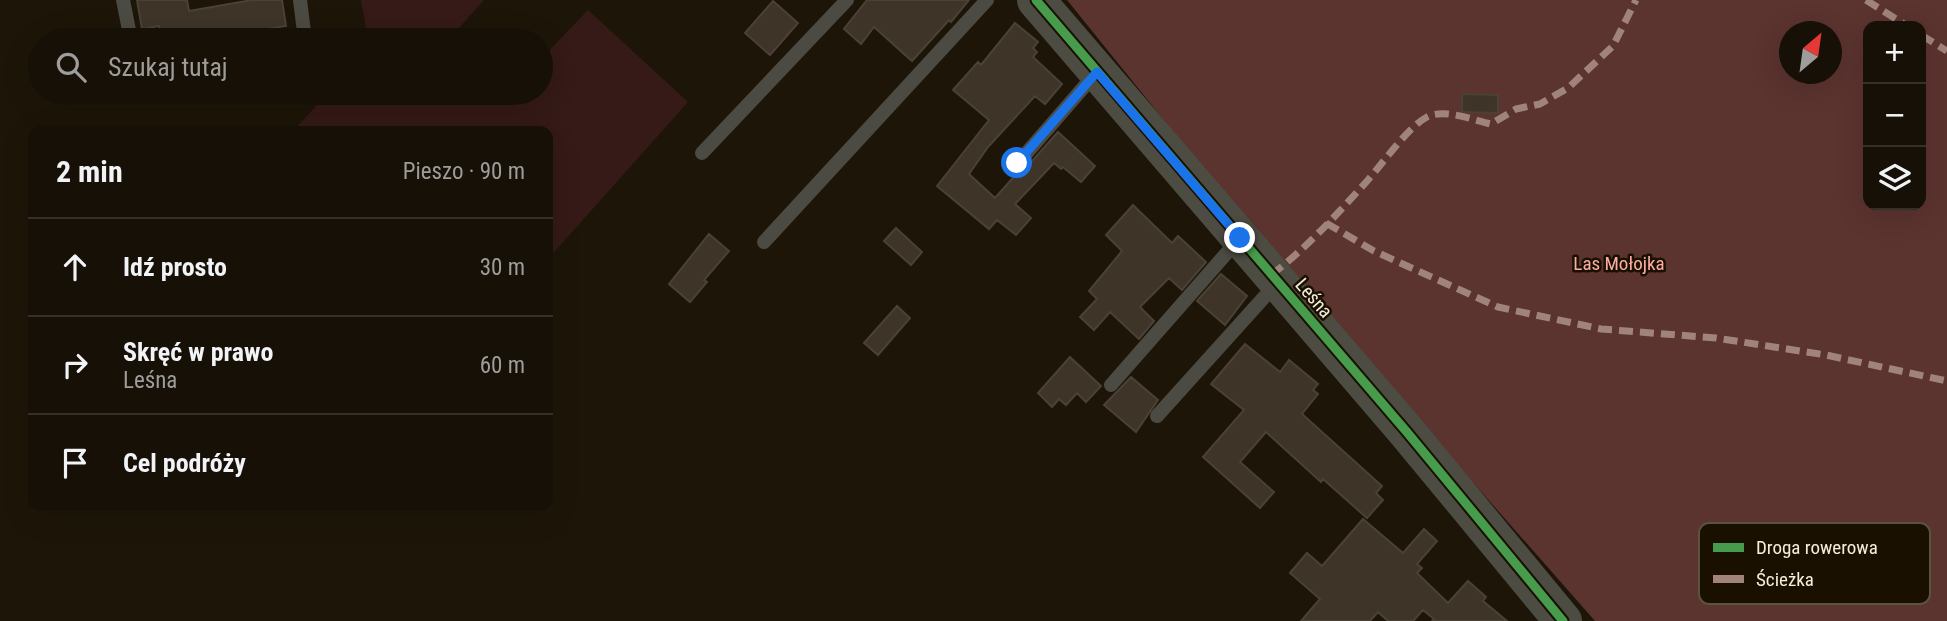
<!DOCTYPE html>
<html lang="pl">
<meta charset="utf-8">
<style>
:root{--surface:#161006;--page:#1f1910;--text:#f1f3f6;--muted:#9e9d9b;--line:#353028}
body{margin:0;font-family:"Roboto Condensed",sans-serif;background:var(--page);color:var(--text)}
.controls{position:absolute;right:21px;top:21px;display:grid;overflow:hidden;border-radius:14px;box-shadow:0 7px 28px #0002}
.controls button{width:63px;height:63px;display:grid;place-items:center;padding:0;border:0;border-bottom:2px solid var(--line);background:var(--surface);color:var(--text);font:35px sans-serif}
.compass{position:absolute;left:1779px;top:21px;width:63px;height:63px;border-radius:50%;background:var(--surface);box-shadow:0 7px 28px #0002;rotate:29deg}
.stop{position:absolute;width:21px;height:21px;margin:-16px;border:5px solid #1a73e8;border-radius:50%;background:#fff}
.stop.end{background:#1a73e8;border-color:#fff;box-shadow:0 2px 7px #0008}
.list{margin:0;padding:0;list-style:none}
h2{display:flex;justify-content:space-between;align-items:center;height:91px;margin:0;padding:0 28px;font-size:30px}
h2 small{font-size:23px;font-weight:400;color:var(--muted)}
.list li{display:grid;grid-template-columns:46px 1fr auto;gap:21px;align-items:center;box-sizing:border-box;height:98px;padding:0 28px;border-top:2px solid var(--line)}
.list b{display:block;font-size:26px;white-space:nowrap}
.list p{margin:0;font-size:23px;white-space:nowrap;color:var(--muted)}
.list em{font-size:23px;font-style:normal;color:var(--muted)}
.icon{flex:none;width:38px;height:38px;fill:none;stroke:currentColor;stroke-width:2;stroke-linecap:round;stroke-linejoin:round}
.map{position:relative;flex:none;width:1947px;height:621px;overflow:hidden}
.search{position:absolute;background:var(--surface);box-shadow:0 7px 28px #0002;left:28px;top:28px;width:525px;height:77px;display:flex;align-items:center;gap:18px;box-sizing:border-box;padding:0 24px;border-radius:38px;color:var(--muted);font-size:26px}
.panel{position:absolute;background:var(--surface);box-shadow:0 7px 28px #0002;left:28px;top:126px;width:525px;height:385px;border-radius:14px}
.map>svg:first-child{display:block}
.green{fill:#351a17}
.forest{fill:#5b332f;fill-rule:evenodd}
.building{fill:#3e3428;stroke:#4a4137;stroke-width:2}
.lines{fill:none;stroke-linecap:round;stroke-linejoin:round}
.lane{stroke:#4b4a43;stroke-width:14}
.secondary{stroke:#4c4c43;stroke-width:38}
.quiet{stroke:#a18479;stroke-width:7;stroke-dasharray:14 7;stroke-linecap:butt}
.cycleway-casing{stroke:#191000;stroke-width:13}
.cycleway{stroke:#469c4c;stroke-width:9}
.route{stroke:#1a73e8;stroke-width:9}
.labels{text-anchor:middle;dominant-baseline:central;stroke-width:5;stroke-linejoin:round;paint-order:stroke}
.park-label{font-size:19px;fill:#fdaca5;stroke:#191000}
.street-label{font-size:19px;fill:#f4ecdc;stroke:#191000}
.key{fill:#191000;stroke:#5b5242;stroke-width:2}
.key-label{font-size:19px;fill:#f4ecdc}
</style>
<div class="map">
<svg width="1947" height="621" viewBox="0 0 1947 621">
<rect width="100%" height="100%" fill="#1d1608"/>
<path class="green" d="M361 0H484L448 40H368Z
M588 10 688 102 548 259V131H293L328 93H502L505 95 508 93H541V59Z"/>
<path class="forest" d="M1067 0H1947V621H1595L1271 253ZM1868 26H1921V205H1868ZM1790 32H1832V74H1790Z"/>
<path class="building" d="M137 0H187L189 11 252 0H282L286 26 260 30 262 40H161L159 26 142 29Z
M867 0H969L951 22 949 20 912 61 874 27 861 44 844 29Z
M773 1 798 23 770 55 745 33Z
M1015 23 1038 42 1033 48 1037 52 1033 57 1062 84 1045 104 1035 96 988 147 969 174 995 198 1018 172 1025 169 1058 132 1095 166 1081 182 1063 167 1061 169 1054 163 1015 204 1031 218 1016 235 997 220 989 229 937 186 989 120 953 90 978 62 981 65Z
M1462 94 1498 95V113L1462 112Z
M1133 205 1172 243 1178 236 1206 262 1182 290 1169 278 1140 307 1154 321 1139 339 1110 312 1094 330 1080 317 1097 299 1089 291 1122 251 1106 235Z
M896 228 922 252 911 265 884 241Z
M709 234 729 251 704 280 707 282 690 302 669 284Z
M1221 274 1247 296 1225 325 1197 301Z
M897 306 910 318 878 355 864 343Z
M1245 344 1280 372 1289 360 1318 384 1313 390 1318 394 1302 414 1382 486 1376 493 1383 500 1367 518 1323 479 1321 482 1266 432 1240 462 1274 492 1260 508 1203 457 1244 410 1211 384Z
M1070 357 1101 386 1086 402 1077 393 1066 405 1059 399 1052 407 1038 393Z
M1131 377 1158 400 1136 432 1104 405Z
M1363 519 1403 553 1424 529 1437 541 1417 564 1422 568 1417 573 1448 603 1468 581 1486 597 1483 601 1507 621H1432L1434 619 1423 610 1413 621H1388L1378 612 1370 621H1301L1320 599 1290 573 1307 553 1322 566Z"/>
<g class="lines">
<path class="lane" d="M123 0 131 40
M300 0 305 40
M702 153 847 0
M1018 163 1096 73
M764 242 987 0
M1111 385 1239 239
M1157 416 1277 283"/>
<path class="secondary" d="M1036 0 1406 431 1563 621"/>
<path class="quiet" d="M1866 0 1907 26
M1921 35 1947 51
M1326 223 1374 251 1498 307 1601 329 1716 338 1826 355 1947 381
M1271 275C1307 248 1338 213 1368 180 1383 163 1408 127 1427 117 1444 108 1473 120 1491 124L1516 109 1540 104 1568 88 1613 46 1636 0"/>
<g class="cycleway-casing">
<path id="cycleway" d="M1036 0 1406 431 1563 621"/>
</g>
<use href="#cycleway" class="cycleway"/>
</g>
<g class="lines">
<path class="route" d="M1017 163 1097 72 1240 238"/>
</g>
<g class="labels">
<g class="park-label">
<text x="1619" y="263">Las Mołojka</text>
</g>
<g class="street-label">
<text transform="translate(1314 298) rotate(49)">Leśna</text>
</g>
</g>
<rect x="1699" y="523" width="231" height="81" rx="10" class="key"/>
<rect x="1713" y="543" width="31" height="9" fill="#469c4c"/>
<rect x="1713" y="575" width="31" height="8" fill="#a18479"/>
<g class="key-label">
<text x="1756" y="554">Droga rowerowa</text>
<text x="1756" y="586">Ścieżka</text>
</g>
</svg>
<div class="controls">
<button>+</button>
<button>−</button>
<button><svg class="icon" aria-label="layers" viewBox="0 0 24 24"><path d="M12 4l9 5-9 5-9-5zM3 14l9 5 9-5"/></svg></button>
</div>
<svg class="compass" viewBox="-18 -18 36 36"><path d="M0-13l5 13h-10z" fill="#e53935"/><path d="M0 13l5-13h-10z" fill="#9e9d9b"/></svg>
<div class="stop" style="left:1017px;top:163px"></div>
<div class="stop end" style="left:1240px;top:238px"></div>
<div class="search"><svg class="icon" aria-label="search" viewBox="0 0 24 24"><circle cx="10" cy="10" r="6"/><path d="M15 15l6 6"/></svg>Szukaj tutaj</div>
<section class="panel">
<h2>2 min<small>Pieszo · 90 m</small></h2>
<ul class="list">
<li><svg class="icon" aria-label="ahead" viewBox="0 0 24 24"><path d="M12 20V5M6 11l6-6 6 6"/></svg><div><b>Idź prosto</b></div><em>30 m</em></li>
<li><svg class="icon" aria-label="right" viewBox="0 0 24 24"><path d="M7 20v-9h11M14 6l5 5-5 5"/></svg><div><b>Skręć w prawo</b><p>Leśna</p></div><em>60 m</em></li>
<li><svg class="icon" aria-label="arrive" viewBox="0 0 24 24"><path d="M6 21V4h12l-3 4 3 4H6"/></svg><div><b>Cel podróży</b></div></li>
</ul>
</section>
</div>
